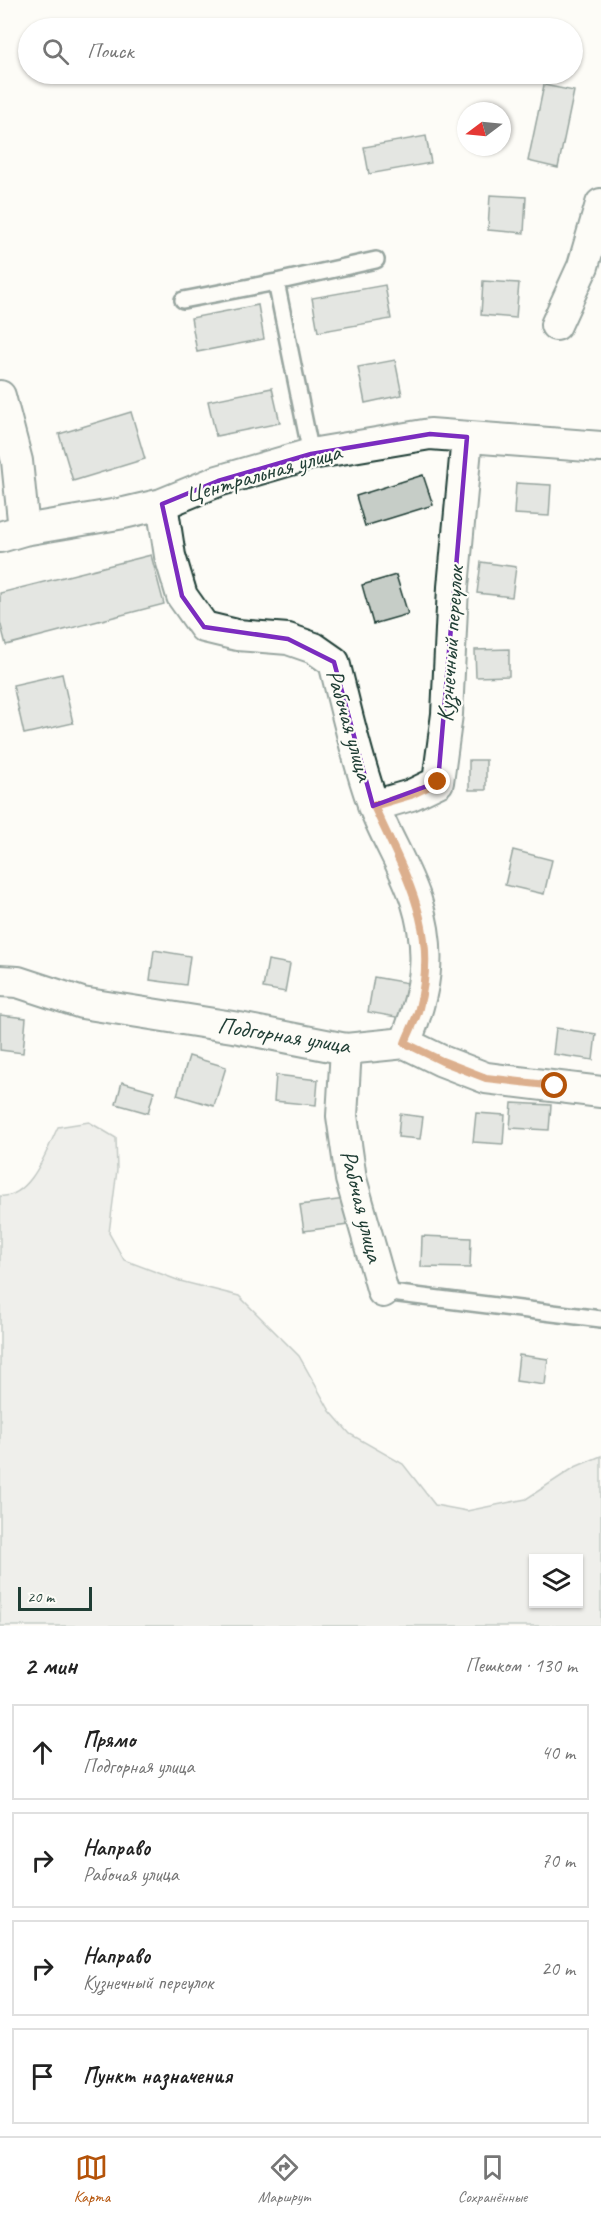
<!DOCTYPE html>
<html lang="ru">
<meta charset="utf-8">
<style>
:root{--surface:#fff;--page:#f6f6f6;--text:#222;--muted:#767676;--line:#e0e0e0;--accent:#b45309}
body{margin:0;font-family:Caveat,sans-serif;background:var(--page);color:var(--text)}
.controls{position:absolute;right:18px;bottom:18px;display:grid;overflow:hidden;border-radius:0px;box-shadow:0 2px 4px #0004}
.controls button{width:54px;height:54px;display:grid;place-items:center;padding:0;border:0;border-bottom:2px solid var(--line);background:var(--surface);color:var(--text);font:30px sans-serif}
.compass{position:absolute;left:457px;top:102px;width:54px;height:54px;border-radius:50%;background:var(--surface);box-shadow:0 2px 4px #0004;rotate:254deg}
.scale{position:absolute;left:18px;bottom:15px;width:74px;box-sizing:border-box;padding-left:6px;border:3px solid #1f3d34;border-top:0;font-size:16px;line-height:21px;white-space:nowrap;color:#1f3d34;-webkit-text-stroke:4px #fdfcf7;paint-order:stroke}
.stop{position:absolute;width:18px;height:18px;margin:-14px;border:4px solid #b45309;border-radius:50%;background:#fff}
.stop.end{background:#b45309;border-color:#fff;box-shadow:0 2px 6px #0008}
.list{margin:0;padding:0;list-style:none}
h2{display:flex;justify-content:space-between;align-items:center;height:78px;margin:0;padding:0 24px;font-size:26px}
h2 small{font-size:20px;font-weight:400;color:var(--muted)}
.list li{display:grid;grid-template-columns:39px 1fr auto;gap:18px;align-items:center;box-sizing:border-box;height:96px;margin:0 12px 12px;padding:0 12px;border:2px solid var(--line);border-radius:0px}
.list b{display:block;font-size:22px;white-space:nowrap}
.list p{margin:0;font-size:20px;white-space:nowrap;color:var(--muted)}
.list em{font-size:20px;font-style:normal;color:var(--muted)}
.icon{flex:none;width:33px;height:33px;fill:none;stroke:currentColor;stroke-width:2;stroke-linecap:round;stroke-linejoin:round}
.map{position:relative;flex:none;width:601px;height:1626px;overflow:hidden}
.search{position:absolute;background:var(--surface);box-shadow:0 2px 4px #0004;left:18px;right:18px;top:18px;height:66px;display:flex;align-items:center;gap:15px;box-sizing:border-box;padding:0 21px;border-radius:33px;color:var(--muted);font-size:22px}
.sheet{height:510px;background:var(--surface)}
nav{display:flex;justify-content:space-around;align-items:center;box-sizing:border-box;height:84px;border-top:2px solid var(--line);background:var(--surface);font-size:16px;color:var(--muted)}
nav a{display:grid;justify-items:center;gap:3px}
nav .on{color:var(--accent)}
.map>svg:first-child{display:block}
.green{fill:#dde0db;stroke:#7e8e88;stroke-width:1.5;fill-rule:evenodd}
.building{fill:#c6cdc7;stroke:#1f3d34;stroke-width:1.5}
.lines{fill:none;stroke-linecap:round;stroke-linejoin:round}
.service-casing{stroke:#1f3d34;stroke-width:20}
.minor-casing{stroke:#1f3d34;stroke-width:34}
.service{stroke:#fdfcf7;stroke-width:15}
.minor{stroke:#fdfcf7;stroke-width:30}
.route{stroke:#b45309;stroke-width:8}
.marked{fill:none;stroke:#7b2cbf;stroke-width:4.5;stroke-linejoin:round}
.labels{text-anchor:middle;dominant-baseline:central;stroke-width:4.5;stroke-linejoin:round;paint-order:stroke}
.street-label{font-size:24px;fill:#1f3d34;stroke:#fdfcf7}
</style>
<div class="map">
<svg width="601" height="1626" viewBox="0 0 601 1626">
<rect width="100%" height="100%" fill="#fdfcf7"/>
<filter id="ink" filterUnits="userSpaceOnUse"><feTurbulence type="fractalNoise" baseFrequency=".0167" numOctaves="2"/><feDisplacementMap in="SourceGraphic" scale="12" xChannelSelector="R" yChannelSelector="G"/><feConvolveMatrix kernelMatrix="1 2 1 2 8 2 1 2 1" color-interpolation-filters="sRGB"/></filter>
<g filter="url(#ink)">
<path class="green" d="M89 1122 116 1138 117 1170 109 1233 124 1260 180 1281 239 1296 299 1356 330 1411 350 1434 403 1464 435 1505 467 1511 526 1499 575 1467 601 1456V1626H0V1196C31 1199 47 1149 58 1127ZM534 1558H578V1604H534Z"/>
<path class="building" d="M544 85 574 91 558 168 528 161Z
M426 136 431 163 369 174 364 147Z
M490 195 526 197 524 233 488 230Z
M483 281 519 283 516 318 481 315Z
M385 285 391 319 318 332 312 298Z
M258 305 264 339 197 352 191 318Z
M395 360 402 395 365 403 358 367Z
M272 388 280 423 216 436 208 401Z
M131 412 145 459 73 481 59 434Z
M423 475 433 505 365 526 356 496Z
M516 483 551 485 549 516 514 514Z
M151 555 164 604 6 645 0 622V593Z
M481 562 516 567 512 597 477 593Z
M396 575 408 614 373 624 362 585Z
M509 649V676L476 677 475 650Z
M62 674 73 723 24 734 13 685Z
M469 760H486V790H469Z
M513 850 552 860 544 894 505 885Z
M154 950 190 956 186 985 150 980Z
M268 960 290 964 285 992 263 988Z
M374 977 414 984 407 1019 368 1012Z
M0 1015 26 1018 23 1053 0 1050Z
M556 1028 596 1034 593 1060 553 1054Z
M189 1056 226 1067 214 1106 177 1095Z
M276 1075 318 1080 316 1105 274 1101Z
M122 1082 154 1091 148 1113 116 1104Z
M512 1103 551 1105 549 1130 510 1128Z
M476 1113 505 1115 503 1144 473 1142Z
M400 1114 423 1117 420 1139 398 1137Z
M345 1199 348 1225 304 1231 300 1205Z
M422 1236 471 1238 470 1268 421 1267Z
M519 1355 548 1359 545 1385 516 1381Z"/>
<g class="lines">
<g class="service-casing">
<path id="service" d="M276 282 311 454
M183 300 276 282 376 260
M383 1292 601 1319"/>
</g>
<g class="minor-casing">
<path id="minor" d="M556 325 583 266 601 204
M0 396 17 461 24 530
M162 504 170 556 182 596 204 627 237 635 288 639 314 648 334 662C346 709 356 757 373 804 385 836 405 867 416 900 433 954 426 992 405 1043
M0 537 24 530 124 513 162 504 218 481 311 454 430 434 601 447
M373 806 411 795 438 782 447 714 453 587 467 437
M0 981 18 982 82 1003 239 1028 346 1049 405 1043 442 1061 486 1078 601 1092
M346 1049 342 1116 351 1179 383 1292"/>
</g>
<use href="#service" class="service"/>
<use href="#minor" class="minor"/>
</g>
</g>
<g class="lines" filter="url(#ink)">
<path class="route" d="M438 782 411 795 374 806C405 875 440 929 419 1008 416 1020 409 1032 405 1043L442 1061 486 1078 555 1086"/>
</g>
<path d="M0 0H601V1626H0ZM430 434 467 437 438 782 373 806 334 662 288 639 204 627 182 596 162 504 218 481 311 454Z" fill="#fdfcf7" fill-opacity=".55" fill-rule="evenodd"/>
<path class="marked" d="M430 434 467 437 438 782 373 806 334 662 288 639 204 627 182 596 162 504 218 481 311 454Z"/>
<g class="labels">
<g class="street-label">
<text transform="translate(263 473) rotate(-16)">Центральная улица</text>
<text transform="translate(450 644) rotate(-86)">Кузнечный переулок</text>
<text transform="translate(350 725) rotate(74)">Рабочая улица</text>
<text transform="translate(284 1035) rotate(9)">Подгорная улица</text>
<text transform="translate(362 1206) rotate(76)">Рабочая улица</text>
</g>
</g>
</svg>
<div class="controls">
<button><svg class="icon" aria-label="layers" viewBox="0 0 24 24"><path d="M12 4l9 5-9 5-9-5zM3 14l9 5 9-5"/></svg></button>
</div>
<svg class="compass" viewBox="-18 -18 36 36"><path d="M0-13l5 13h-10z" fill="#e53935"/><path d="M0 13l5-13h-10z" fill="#767676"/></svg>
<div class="scale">20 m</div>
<div class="stop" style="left:555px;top:1086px"></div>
<div class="stop end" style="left:438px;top:782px"></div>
<div class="search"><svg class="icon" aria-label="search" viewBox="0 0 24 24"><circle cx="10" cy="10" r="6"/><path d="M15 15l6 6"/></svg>Поиск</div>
</div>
<section class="sheet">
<h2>2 мин<small>Пешком · 130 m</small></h2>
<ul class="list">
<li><svg class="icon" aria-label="ahead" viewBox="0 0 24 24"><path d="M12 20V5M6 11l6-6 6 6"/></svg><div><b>Прямо</b><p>Подгорная улица</p></div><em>40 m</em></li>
<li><svg class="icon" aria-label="right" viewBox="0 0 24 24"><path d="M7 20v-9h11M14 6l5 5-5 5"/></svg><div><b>Направо</b><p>Рабочая улица</p></div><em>70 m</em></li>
<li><svg class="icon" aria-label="right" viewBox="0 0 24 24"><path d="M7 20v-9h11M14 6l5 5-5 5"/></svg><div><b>Направо</b><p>Кузнечный переулок</p></div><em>20 m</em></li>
<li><svg class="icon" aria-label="arrive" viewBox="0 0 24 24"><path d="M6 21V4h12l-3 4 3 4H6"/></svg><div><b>Пункт назначения</b></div></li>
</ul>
</section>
<nav>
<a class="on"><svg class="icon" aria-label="map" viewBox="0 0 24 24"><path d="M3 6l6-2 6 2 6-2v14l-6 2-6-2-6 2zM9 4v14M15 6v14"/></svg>Карта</a>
<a><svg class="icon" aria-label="directions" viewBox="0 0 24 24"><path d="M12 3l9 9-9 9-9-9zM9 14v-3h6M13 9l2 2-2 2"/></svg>Маршрут</a>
<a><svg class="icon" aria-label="saved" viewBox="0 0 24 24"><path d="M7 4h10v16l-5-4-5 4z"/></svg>Сохранённые</a>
</nav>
